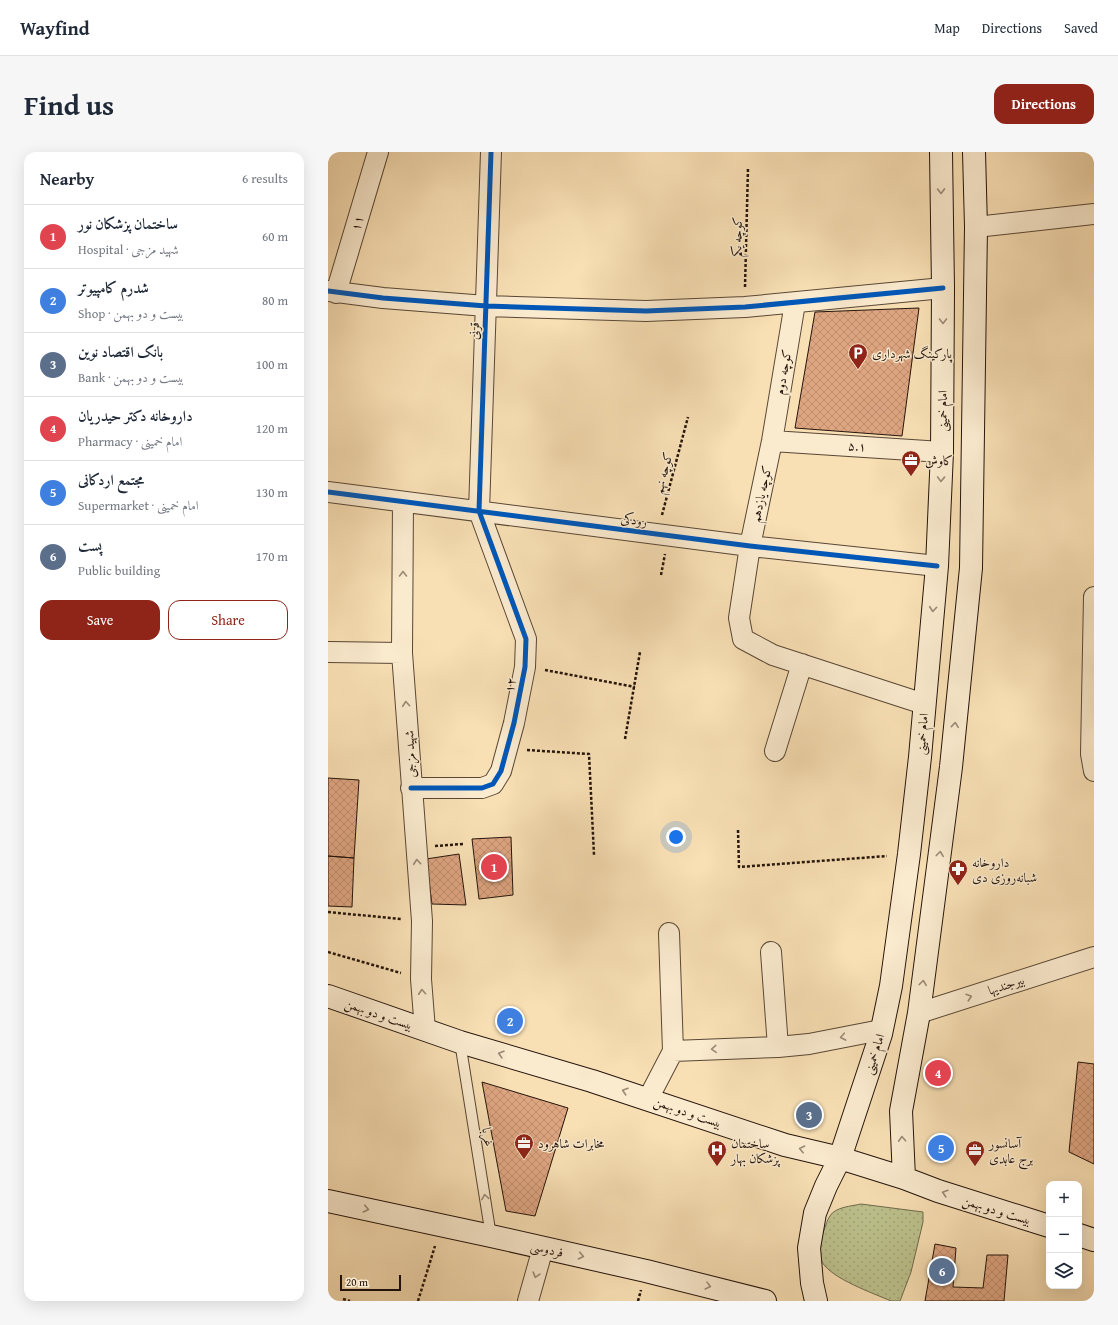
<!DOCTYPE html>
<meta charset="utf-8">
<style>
:root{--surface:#fff;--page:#f6f6f7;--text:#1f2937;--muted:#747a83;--line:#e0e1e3;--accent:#8f2418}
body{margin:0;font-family:"Gentium Book Plus",Amiri,serif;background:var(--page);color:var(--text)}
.controls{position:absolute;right:12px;bottom:12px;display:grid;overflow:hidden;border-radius:8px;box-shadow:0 4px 16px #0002}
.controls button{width:36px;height:36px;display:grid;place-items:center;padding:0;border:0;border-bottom:1px solid var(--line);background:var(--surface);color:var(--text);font:20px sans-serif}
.scale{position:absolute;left:12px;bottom:10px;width:61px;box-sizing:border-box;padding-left:4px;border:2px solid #24140b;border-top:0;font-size:11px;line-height:14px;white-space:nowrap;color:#24140b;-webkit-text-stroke:3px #faeace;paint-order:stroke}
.you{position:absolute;left:348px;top:685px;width:14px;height:14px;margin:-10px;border:3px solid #fff;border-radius:50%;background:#1a73e8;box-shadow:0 0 0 6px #1a73e833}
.badge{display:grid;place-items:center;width:26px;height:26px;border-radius:50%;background:var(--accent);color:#fff;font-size:13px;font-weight:700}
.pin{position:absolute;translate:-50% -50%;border:2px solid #fff;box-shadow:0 1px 4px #0006}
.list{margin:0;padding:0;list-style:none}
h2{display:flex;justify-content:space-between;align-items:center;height:52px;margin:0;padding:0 16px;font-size:17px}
h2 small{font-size:13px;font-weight:400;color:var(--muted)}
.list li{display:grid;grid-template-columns:26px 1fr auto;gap:12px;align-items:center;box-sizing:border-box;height:64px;padding:0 16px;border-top:1px solid var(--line)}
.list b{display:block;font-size:15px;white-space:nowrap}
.list p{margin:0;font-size:13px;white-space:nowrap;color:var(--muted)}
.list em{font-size:13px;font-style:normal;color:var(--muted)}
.actions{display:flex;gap:8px;padding:12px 16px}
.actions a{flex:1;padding:9px 0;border:1px solid var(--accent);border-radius:12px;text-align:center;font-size:14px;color:var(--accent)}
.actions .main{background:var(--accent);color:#fff}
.icon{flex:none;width:22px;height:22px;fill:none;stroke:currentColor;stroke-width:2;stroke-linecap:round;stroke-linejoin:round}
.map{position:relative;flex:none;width:766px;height:1149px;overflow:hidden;border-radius:12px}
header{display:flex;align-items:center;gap:24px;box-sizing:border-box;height:56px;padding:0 20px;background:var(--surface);border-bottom:1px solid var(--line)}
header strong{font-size:19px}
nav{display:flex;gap:22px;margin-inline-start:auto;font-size:14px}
.intro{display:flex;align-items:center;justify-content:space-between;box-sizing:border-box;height:96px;padding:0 24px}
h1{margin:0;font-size:28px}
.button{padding:10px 18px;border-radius:12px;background:var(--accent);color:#fff;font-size:14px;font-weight:700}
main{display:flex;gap:24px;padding:0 24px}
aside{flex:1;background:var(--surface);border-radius:12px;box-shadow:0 4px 16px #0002}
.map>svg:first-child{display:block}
.grass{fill:url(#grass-dots);stroke:#706b4c}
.building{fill:url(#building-cross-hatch);stroke:#24140b}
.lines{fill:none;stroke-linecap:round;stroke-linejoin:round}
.service-casing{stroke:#594735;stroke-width:12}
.minor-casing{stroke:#594735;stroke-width:22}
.secondary-casing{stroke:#24140b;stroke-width:24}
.path{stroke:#24140b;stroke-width:2.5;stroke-dasharray:3 2;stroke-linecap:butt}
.service{stroke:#faeace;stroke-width:10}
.minor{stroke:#faeace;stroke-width:20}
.secondary{stroke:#faeace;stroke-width:22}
.cycleway-casing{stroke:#faeace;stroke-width:8}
.cycleway{stroke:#0057b8;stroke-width:5}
.oneway{stroke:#9a8a76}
.labels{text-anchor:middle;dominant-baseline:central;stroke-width:3;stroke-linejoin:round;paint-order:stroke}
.street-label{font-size:13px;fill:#24140b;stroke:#faeace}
.poi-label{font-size:13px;fill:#24140b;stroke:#faeace;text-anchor:start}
</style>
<header>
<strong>Wayfind</strong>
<nav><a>Map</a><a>Directions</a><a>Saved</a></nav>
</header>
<div class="intro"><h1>Find us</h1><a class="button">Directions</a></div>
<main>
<aside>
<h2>Nearby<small>6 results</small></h2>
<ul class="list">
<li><span class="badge" style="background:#e0444e">1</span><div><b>ساختمان پزشکان نور</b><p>Hospital · شهید مزجی</p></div><em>60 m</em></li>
<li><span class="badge" style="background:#3f7fe0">2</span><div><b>شدرم کامپیوتر</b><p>Shop · بیست و دو بهمن</p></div><em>80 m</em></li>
<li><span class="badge" style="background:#5c6f8a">3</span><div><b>بانک اقتصاد نوین</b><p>Bank · بیست و دو بهمن</p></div><em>100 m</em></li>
<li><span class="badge" style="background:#e0444e">4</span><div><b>داروخانه دکتر حیدریان</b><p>Pharmacy · امام خمینی</p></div><em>120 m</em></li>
<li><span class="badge" style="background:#3f7fe0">5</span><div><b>مجتمع اردکانی</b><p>Supermarket · امام خمینی</p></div><em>130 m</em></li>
<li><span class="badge" style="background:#5c6f8a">6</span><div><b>پست</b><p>Public building</p></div><em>170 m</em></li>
</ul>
<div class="actions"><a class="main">Save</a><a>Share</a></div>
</aside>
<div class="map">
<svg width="766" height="1149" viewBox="0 0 766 1149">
<defs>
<pattern id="grass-dots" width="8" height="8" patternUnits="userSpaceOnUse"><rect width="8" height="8" fill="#bdc28e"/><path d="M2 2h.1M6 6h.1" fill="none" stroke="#a2a679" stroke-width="1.8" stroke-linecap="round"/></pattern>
<pattern id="building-cross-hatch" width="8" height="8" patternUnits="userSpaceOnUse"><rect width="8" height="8" fill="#dea581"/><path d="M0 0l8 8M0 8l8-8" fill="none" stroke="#be8d6e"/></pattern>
</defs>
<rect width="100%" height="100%" fill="#f8dfb4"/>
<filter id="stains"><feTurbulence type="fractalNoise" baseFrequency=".005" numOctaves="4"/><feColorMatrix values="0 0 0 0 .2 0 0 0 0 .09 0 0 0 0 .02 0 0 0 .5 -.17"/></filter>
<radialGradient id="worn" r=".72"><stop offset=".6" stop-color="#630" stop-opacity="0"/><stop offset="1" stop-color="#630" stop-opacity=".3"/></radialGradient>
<path class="grass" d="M533 1052 595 1060V1070L583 1120 572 1149H563C545 1141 504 1127 494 1110 489 1101 492 1087 496 1078 498 1073 499 1068 502 1064 507 1055 524 1054 533 1052Z"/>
<path class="building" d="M591 156 574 284 467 276 487 160Z
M0 626 31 628 26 706 0 704Z
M183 685 185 743 151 747 144 687Z
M131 702 138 753 104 752 98 707Z
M0 704 26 706 24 755 0 754Z
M750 910 766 912V1012L741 1000Z
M154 930 240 956 207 1064 178 1059Z
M607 1092 628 1096 625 1135 655 1136 659 1103H680L676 1149H597Z"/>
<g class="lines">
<g class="service-casing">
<path id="service" d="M132 890 163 1084"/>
</g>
<g class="minor-casing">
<path id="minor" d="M648 75 766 62
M0 139 55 146 158 154 318 159 417 155 615 136
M8 141 50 0
M467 151 444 289 422 394 411 466 415 487 445 503 596 552
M444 289 614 300
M0 340 422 394 609 414
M75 350 74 501 94 769 93 827 97 878
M766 445 763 602 766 619
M0 500 74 501
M447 599 474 512
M83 636H154L165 632 173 619 186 571 197 515 198 487 151 359 163 0
M341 781 345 899
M443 800 450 895
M591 861 766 805
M320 947 345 899 450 895 481 892 553 878
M200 1149 215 1096"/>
</g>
<g class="secondary-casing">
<path id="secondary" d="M0 844 132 890 264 929 457 993 512 1006 576 1026 610 1039 721 1074
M576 1026 573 959 591 861 623 615 643 416 648 75 646 0
M0 1049 163 1084 318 1119 437 1149
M751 1083 766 1088
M488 1149 484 1131 481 1096 487 1061 498 1034 512 1006 553 882 563 834 581 702 592 605 609 414 614 300 615 136 613 0"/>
</g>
<path class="path" d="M417 135 420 16
M334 363 360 265
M333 423 337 402
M217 518 307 535
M297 587 312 500
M199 598 261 602 266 703
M410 678 411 715 559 704
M107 694 135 692
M0 760 73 767
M0 800 73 821
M15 1147 22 1149
M90 1149 107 1094
M310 1149 313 1138"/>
<use href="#service" class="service"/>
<use href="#minor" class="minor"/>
<use href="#secondary" class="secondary"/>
<g class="cycleway-casing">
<path id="cycleway" d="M0 139 55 146 158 154 318 159 417 155 615 136
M0 340 422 394 609 414
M83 636H154L165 632 173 619 186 571 197 515 198 487 151 359 163 0"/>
</g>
<use href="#cycleway" class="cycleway"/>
</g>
<defs><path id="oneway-chevron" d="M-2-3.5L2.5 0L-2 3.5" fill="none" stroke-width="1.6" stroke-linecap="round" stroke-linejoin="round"/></defs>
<g class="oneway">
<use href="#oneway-chevron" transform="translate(613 39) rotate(89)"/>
<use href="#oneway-chevron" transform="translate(615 169) rotate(90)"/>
<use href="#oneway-chevron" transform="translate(613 327) rotate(92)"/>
<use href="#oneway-chevron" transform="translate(75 422) rotate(-90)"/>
<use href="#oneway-chevron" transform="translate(605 457) rotate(95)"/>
<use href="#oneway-chevron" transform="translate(78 552) rotate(-95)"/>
<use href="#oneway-chevron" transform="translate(627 573) rotate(-84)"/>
<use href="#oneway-chevron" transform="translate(612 702) rotate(-83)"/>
<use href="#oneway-chevron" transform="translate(89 710) rotate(-95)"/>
<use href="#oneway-chevron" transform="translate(595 831) rotate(-83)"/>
<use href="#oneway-chevron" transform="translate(94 840) rotate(-94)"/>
<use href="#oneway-chevron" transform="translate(641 845) rotate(-18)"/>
<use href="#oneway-chevron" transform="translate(515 885) rotate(169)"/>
<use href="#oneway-chevron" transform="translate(386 897) rotate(177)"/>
<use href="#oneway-chevron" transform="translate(173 902) rotate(-164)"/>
<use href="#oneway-chevron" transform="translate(297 939) rotate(-162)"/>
<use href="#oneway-chevron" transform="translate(574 987) rotate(-93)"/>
<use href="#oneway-chevron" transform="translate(474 997) rotate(-167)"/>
<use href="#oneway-chevron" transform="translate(617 1041) rotate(-163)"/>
<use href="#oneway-chevron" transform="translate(157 1045) rotate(-99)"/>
<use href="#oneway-chevron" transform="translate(38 1057) rotate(12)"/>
<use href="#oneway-chevron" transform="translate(253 1104) rotate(12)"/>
<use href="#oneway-chevron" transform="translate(208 1123) rotate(106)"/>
<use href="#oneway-chevron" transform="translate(380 1134) rotate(14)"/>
</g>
<defs>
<g id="parking-pin" transform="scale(1)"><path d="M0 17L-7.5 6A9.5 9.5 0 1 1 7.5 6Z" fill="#8f2418" stroke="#faeace"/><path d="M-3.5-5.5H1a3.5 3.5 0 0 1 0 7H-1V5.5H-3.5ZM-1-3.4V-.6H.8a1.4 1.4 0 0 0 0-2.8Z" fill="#fff"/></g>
<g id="office-pin" transform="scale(1)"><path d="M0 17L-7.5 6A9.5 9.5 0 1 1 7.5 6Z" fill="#8f2418" stroke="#faeace"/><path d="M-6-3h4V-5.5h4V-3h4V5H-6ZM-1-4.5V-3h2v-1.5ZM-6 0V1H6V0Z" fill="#fff"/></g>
<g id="pharmacy-pin" transform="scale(1)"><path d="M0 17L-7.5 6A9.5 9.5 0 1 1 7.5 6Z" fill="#8f2418" stroke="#faeace"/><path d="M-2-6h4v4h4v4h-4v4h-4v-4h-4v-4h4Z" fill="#fff"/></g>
<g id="hospital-pin" transform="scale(1)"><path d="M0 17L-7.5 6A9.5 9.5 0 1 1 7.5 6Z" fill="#8f2418" stroke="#faeace"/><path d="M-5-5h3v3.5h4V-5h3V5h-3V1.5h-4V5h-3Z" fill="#fff"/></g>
</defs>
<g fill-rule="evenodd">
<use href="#parking-pin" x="530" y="201"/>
<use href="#office-pin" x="583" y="308"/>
<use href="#pharmacy-pin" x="630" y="717"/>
<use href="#office-pin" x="196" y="991"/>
<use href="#hospital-pin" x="389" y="998"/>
<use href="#office-pin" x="647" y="998"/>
</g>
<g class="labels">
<g class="street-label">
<text transform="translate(29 71) rotate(-74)">۱۱</text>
<text transform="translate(409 85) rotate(-89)">کوچه یکم</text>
<text transform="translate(146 179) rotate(-88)">قرنی</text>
<text transform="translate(455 220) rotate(-80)">کوچه دوم</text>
<text transform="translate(614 259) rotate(-90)">امام خمینی</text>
<text transform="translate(529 294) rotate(4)">۵.۱</text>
<text transform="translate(335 321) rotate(-76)">کوچه نهم</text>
<text transform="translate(433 342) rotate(-78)">کوچه یازدهم</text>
<text transform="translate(306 368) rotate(7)">رودکی</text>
<text transform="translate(182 533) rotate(-79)">۱۲</text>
<text transform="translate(594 582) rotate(-85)">امام خمینی</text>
<text transform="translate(82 602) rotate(-93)">شهید مزجی</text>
<text transform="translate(678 833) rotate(-18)">بیرجندیها</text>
<text transform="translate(51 862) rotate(19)">بیست و دو بهمن</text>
<text transform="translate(546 902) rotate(-72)">امام خمینی</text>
<text transform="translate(360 960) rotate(19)">بیست و دو بهمن</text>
<text transform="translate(160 985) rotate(81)">غربا</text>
<text transform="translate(669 1058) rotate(17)">بیست و دو بهمن</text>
<text transform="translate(219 1097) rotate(13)">فردوسی</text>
</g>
<g class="poi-label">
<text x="544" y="201">پارکینگ شهرداری</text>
<text x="597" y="308">کاوش</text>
<text x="644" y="710">داروخانه<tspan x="644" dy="15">شبانه‌روزی دی</tspan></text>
<text x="210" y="991">مخابرات شاهرود</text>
<text x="403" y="991">ساختمان<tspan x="403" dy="15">پزشکان بهار</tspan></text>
<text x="661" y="991">آسانسور<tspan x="661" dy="15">برج عابدی</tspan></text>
</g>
</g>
<rect width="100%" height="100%" filter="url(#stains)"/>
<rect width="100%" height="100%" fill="url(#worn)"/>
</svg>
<div class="controls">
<button>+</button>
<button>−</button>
<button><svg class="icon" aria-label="layers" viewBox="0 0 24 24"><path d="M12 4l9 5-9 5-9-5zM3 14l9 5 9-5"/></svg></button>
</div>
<div class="scale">20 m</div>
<div class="you"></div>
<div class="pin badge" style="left:166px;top:715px;background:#e0444e">1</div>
<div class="pin badge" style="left:182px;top:869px;background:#3f7fe0">2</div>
<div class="pin badge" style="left:481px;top:963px;background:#5c6f8a">3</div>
<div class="pin badge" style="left:610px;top:921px;background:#e0444e">4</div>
<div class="pin badge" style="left:613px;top:996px;background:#3f7fe0">5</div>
<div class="pin badge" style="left:614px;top:1119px;background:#5c6f8a">6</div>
</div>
</main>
